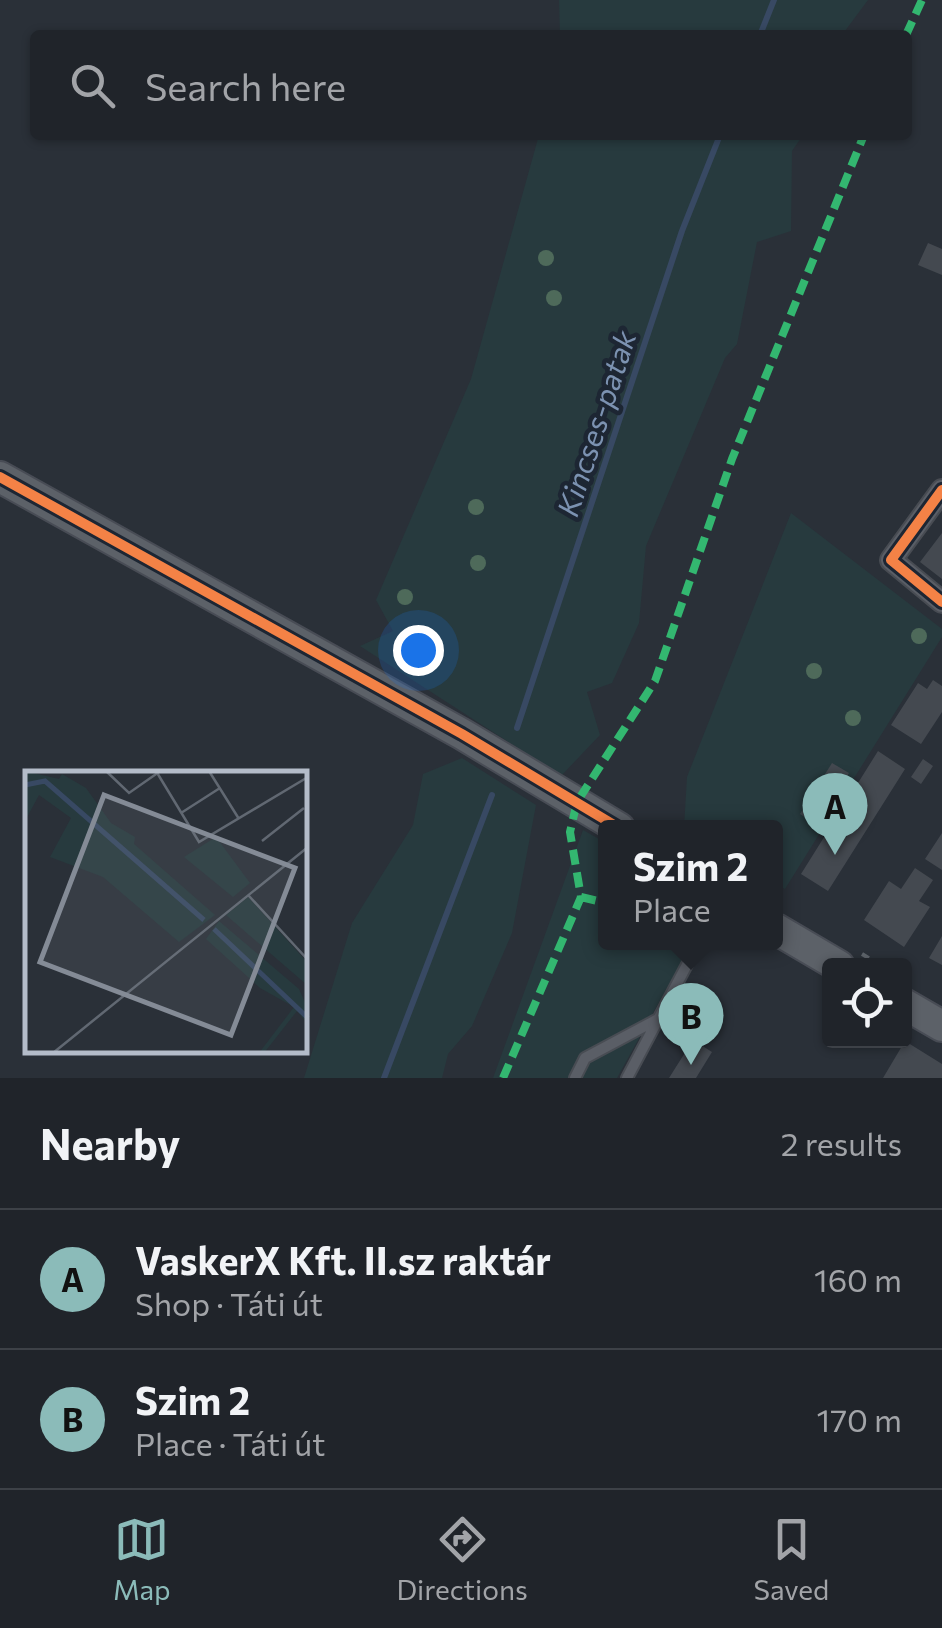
<!DOCTYPE html>
<meta charset="utf-8">
<style>
:root{--surface:#20242a;--page:#282c32;--text:#f1f3f6;--muted:#a2a4a8;--line:#3d4147;--accent:#8bbbb9}
body{margin:0;font-family:Commissioner,sans-serif;background:var(--page);color:var(--text)}
.controls{position:absolute;right:30px;bottom:30px;display:grid;overflow:hidden;border-radius:10px;box-shadow:0 2px 8px #0004}
.controls button{width:90px;height:90px;display:grid;place-items:center;padding:0;border:0;border-bottom:2px solid var(--line);background:var(--surface);color:var(--text);font:50px sans-serif}
.you{position:absolute;left:418px;top:650px;width:35px;height:35px;margin:-25px;border:8px solid #fff;border-radius:50%;background:#1a73e8;box-shadow:0 0 0 15px #1a73e833}
.badge{display:grid;place-items:center;width:65px;height:65px;border-radius:50%;background:var(--accent);color:#111;font-size:32px;font-weight:700}
.pin{position:absolute;translate:-50% -82px;filter:drop-shadow(0 2px 5px #0008)}
.pin::after{content:'';position:absolute;top:52px;width:35px;height:30px;background:inherit;clip-path:polygon(0 0,100% 0,50% 100%)}
.popup{position:absolute;left:598px;top:820px;width:185px;height:130px;box-sizing:border-box;display:grid;place-content:center;border-radius:10px;background:var(--surface);filter:drop-shadow(0 2px 8px #0005);font-size:32px;white-space:nowrap;color:var(--muted)}
.popup b{font-size:38px;color:var(--text)}
.popup::after{content:'';position:absolute;left:50%;top:100%;margin-left:-20px;border:20px solid transparent;border-top-color:var(--surface)}
.list{margin:0;padding:0;list-style:none}
h2{display:flex;justify-content:space-between;align-items:center;height:130px;margin:0;padding:0 40px;font-size:42px}
h2 small{font-size:32px;font-weight:400;color:var(--muted)}
.list li{display:grid;grid-template-columns:65px 1fr auto;gap:30px;align-items:center;box-sizing:border-box;height:140px;padding:0 40px;border-top:2px solid var(--line)}
.list b{display:block;font-size:38px;white-space:nowrap}
.list p{margin:0;font-size:32px;white-space:nowrap;color:var(--muted)}
.list em{font-size:32px;font-style:normal;color:var(--muted)}
.icon{flex:none;width:55px;height:55px;fill:none;stroke:currentColor;stroke-width:2;stroke-linecap:round;stroke-linejoin:round}
.map{position:relative;flex:none;width:942px;height:1078px;overflow:hidden}
.search{position:absolute;background:var(--surface);box-shadow:0 2px 8px #0004;left:30px;right:30px;top:30px;height:110px;display:flex;align-items:center;gap:25px;box-sizing:border-box;padding:0 35px;border-radius:10px;color:var(--muted);font-size:38px}
.sheet{height:410px;background:var(--surface)}
nav{display:flex;justify-content:space-around;align-items:center;box-sizing:border-box;height:140px;border-top:2px solid var(--line);background:var(--surface);font-size:28px;color:var(--muted)}
nav a{display:grid;justify-items:center;gap:5px}
nav .on{color:var(--accent)}
.map>svg:first-child{display:block}
.green{fill:#273a3e}
.lines{fill:none;stroke-linecap:round;stroke-linejoin:round}
.stream{stroke:#384963;stroke-width:6}
.building{fill:#444950}
.lane-casing{stroke:#484c53;stroke-width:14}
.street-casing{stroke:#484c53;stroke-width:24}
.primary-casing{stroke:#484c55;stroke-width:34}
.path{stroke:#5d636a;stroke-width:4;stroke-dasharray:8 8;stroke-linecap:butt}
.lane{stroke:#5a5e66;stroke-width:10}
.street{stroke:#5a5e66;stroke-width:20}
.primary{stroke:#5c6168;stroke-width:30}
.quiet{stroke:#33b770;stroke-width:8;stroke-dasharray:15 8;stroke-linecap:butt}
.cycleway-casing{stroke:#1d2633;stroke-width:16}
.cycleway{stroke:#f48246;stroke-width:10}
.tree{fill:#4e6a5a}
.labels{text-anchor:middle;dominant-baseline:central;stroke-width:9;stroke-linejoin:round;paint-order:stroke}
.water-label{font-size:30px;font-style:italic;fill:#7c92b1;stroke:#1d2633}
.inset-river{fill:none;stroke:#384963;stroke-width:5}
.inset-road{fill:none;stroke:#616872;stroke-width:2.5}
.view{fill:#848b96;fill-opacity:0.15;stroke:#848b96;stroke-width:5}
.inset-edge{fill:none;stroke:#b4bcc9;stroke-width:5}
</style>
<div class="map">
<svg width="942" height="1078" viewBox="0 0 942 1078">
<rect width="100%" height="100%" fill="#2a3038"/>
<path class="green" d="M559 0H868L842 35H560Z
M539 135H803L792 151 791 231 757 242 737 344 725 358 646 546 639 623 612 683 587 692 600 735 561 776 360 646 393 631 376 600 471 379Z
M791 513 942 629V637L785 889 776 884V828H684L687 777Z
M462 758 536 805 512 933 472 1026 448 1054 442 1078H304L352 923 413 825 423 774Z
M583 830 606 843V942L692 943 617 1078H493Z"/>
<g class="lines">
<path class="stream" d="M760 35 774 0
M517 728 682 231 720 135
M384 1078 492 795"/>
</g>
<path class="building" d="M928 243 942 249V275L918 265Z
M942 533V579L920 562Z
M933 680 942 686V712L921 744 891 725 918 683 927 689Z
M878 751 905 769 828 891 801 874Z
M923 759 933 766 921 784 911 777Z
M832 763 849 773 817 825 800 814Z
M942 833V870L925 859Z
M915 868 933 880 919 901 930 907 904 947 864 920 889 881 901 889Z
M942 936V965L929 958Z
M693 1040 712 1052 696 1078H669Z
M905 1041 942 1064V1078H883Z"/>
<g class="lines">
<g class="lane-casing">
<path id="lane" d="M575 1078 585 1058 658 1019
M627 1078 699 942"/>
</g>
<g class="street-casing">
<path id="street" d="M942 490 891 560 942 602"/>
</g>
<g class="primary-casing">
<path id="primary" d="M0 477 462 734 619 828
M776 929 839 966
M904 1004 942 1026"/>
</g>
<path class="path" d="M776 895 779 890
M862 954 882 966"/>
<use href="#lane" class="lane"/>
<use href="#street" class="street"/>
<use href="#primary" class="primary"/>
<path class="quiet" d="M906 35 922 0
M581 897 606 903
M503 1078 581 897 570 832 577 802 655 681 732 459 864 135"/>
<g class="cycleway-casing">
<path id="cycleway" d="M0 477 462 734 619 828
M942 490 891 560 942 602"/>
</g>
<use href="#cycleway" class="cycleway"/>
</g>
<g class="tree">
<circle cx="546" cy="258" r="8"/>
<circle cx="554" cy="298" r="8"/>
<circle cx="476" cy="507" r="8"/>
<circle cx="478" cy="563" r="8"/>
<circle cx="405" cy="597" r="8"/>
<circle cx="919" cy="636" r="8"/>
<circle cx="814" cy="671" r="8"/>
<circle cx="853" cy="718" r="8"/>
</g>
<g class="labels">
<g class="water-label">
<text transform="translate(595 423) rotate(-72)">Kincses-patak</text>
</g>
</g>
<g transform="translate(25 771)">
<rect width="282" height="282" fill="#2a3038"/>
<path d="M0 0 34 8 37 3 61 17 86 52 110 66 109 73 190 144 154 171 78 106 25 86 46 47 14 24 0 50ZM191 66 225 112 208 126 159 86ZM223 126 282 191V214L201 144ZM194 150 274 218 282 236V252L272 240 239 282H234L269 236 235 217 181 168Z" fill="#273a3e"/>
<path class="inset-river" d="M0 14 20 10 179 149M189 158 283 247"/>
<path class="inset-road" d="M81 0 104 22 134 1M131 0 174 71 283 6M184 0 214 48M156 42 195 17M237 70 279 37M224 125 283 189M28 282 283 76"/>
<path class="view" d="M79 24 270 97 206 264 15 191Z"/>
<rect width="282" height="282" class="inset-edge"/>
</g>
</svg>
<div class="controls">
<button><svg class="icon" aria-label="locate" viewBox="0 0 24 24"><circle cx="12" cy="12" r="6"/><path d="M12 2v4M12 18v4M2 12h4M18 12h4"/></svg></button>
</div>
<div class="you"></div>
<div class="pin badge" style="left:835px;top:855px">A</div>
<div class="pin badge" style="left:691px;top:1065px">B</div>
<div class="popup"><b>Szim 2</b>Place</div>
<div class="search"><svg class="icon" aria-label="search" viewBox="0 0 24 24"><circle cx="10" cy="10" r="6"/><path d="M15 15l6 6"/></svg>Search here</div>
</div>
<section class="sheet">
<h2>Nearby<small>2 results</small></h2>
<ul class="list">
<li><span class="badge">A</span><div><b>VaskerX Kft. II.sz raktár</b><p>Shop · Táti út</p></div><em>160 m</em></li>
<li><span class="badge">B</span><div><b>Szim 2</b><p>Place · Táti út</p></div><em>170 m</em></li>
</ul>
</section>
<nav>
<a class="on"><svg class="icon" aria-label="map" viewBox="0 0 24 24"><path d="M3 6l6-2 6 2 6-2v14l-6 2-6-2-6 2zM9 4v14M15 6v14"/></svg>Map</a>
<a><svg class="icon" aria-label="directions" viewBox="0 0 24 24"><path d="M12 3l9 9-9 9-9-9zM9 14v-3h6M13 9l2 2-2 2"/></svg>Directions</a>
<a><svg class="icon" aria-label="saved" viewBox="0 0 24 24"><path d="M7 4h10v16l-5-4-5 4z"/></svg>Saved</a>
</nav>
